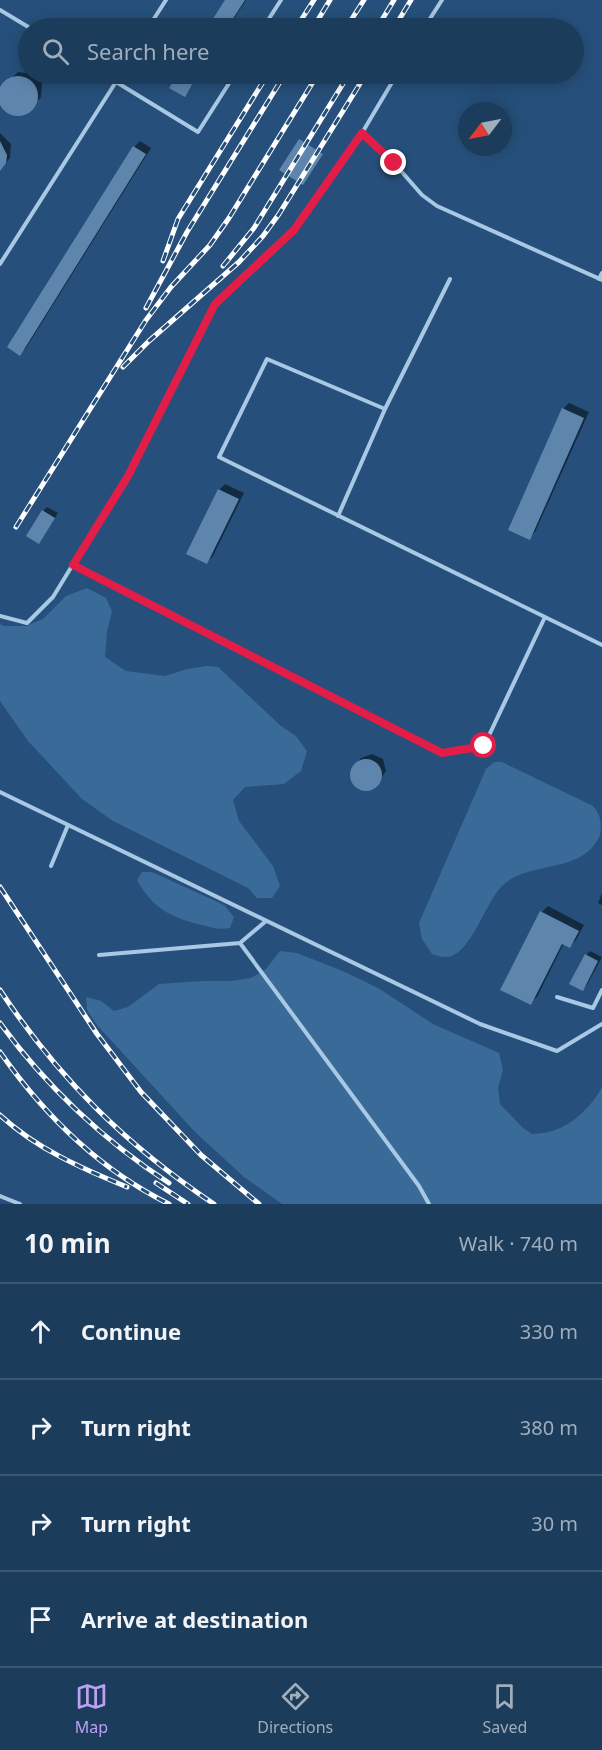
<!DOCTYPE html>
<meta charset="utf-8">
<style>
:root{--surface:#1c3c5c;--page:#294765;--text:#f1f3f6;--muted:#a0adbb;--line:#3a5672;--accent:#bca0f2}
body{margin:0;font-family:"Noto Sans",sans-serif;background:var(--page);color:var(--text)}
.compass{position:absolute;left:458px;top:102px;width:54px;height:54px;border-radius:50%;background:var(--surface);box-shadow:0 3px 15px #0003;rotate:238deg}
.stop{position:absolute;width:18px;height:18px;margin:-14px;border:4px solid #e11d48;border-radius:50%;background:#fff}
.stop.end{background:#e11d48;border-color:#fff;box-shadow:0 2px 6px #0008}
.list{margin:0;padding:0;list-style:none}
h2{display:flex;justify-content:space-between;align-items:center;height:78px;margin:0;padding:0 24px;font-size:26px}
h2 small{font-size:20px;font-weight:400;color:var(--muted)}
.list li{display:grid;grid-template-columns:39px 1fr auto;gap:18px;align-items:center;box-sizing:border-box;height:96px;padding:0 24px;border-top:2px solid var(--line)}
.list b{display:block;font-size:22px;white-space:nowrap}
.list em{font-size:20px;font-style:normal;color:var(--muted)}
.icon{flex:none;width:33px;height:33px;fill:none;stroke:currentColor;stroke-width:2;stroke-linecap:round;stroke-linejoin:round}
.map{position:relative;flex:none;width:602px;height:1204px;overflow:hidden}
.search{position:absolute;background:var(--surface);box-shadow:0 3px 15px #0003;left:18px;right:18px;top:18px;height:66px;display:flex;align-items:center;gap:15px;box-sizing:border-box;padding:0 21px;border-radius:33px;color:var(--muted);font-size:22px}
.sheet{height:462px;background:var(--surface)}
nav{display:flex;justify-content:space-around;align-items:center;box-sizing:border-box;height:84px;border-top:2px solid var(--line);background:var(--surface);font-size:16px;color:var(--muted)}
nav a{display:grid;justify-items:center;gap:3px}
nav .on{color:var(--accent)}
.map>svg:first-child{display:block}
.green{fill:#396a98}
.shadow{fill:#0007}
.building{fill:#5e86ad}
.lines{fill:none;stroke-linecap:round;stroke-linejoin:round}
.service{stroke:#a9c8e4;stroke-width:4}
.rail-casing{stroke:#fff;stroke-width:5}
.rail{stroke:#26507b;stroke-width:3;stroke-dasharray:9;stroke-linecap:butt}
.route{stroke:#e11d48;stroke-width:8}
</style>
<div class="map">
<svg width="602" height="1204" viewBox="0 0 602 1204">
<rect width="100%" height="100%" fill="#26507b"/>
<path class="green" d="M87 588 106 598 112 611 107 631 105 657 126 671 165 676 187 669 207 666 218 667 281 726 296 736 307 751 301 771 284 784 245 787 233 800 239 821 273 866 280 886 272 898H257L248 888 113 821 82 799 28 741 0 701V624L5 626H26L43 619 66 596Z
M494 762H502L593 806C601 815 602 823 600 835 582 876 528 859 501 887 485 903 470 958 445 957 441 957 436 955 432 954L422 939 419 923 486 769Z
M142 872H152L224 905 234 917 230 928C220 930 213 928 202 925 172 918 153 909 137 880Z
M280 951 297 953 345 972 378 988 433 1024 499 1053 503 1070 498 1088 500 1104 523 1128 532 1134C539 1133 546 1133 552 1131 573 1125 592 1106 602 1087V1204H282L244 1177 195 1132 97 1025 87 1010 86 997 101 1001 114 1011 128 1007 159 984 204 981H231L251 978 266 969Z"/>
<path class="shadow" d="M227 0H246L228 28H209Z
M18 72 34 74 42 83 41 97 30 109 24 113H11L4 107 0 102 1 88Z
M179 74H199L185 95 172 88Z
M0 133 11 144 10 158 0 169Z
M140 141 151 148 26 348 20 354 134 147Z
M569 403 589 412 535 532 529 538 563 409Z
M225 484 244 493 213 556 207 562 219 490Z
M47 507 58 513 39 542 43 511Z
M372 754 383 759 386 771 376 786 364 790 354 785 350 773 361 758Z
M602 893V905L598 903Z
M548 906 584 925 576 940 570 946 564 943 537 997 530 1003 542 912Z
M590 951 602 957 587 985 583 989 586 955Z"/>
<path class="building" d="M225 0H245L227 28H207Z
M178 74H198L185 97 169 88Z
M-2 96a20 20 0 1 1 40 0a20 20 0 1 1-40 0Z
M299 139 323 154 303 185 279 170Z
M0 141 7 155 6 163 0 171Z
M133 146 146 154 20 356 7 347Z
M562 408 584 418 530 540 508 530Z
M218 489 239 499 207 564 186 554Z
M42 510 55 518 39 544 26 536Z
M350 775a16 16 0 1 1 32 0a16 16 0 1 1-32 0Z
M540 911 579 931 570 948 562 944 531 1005 500 990Z
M585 954 598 961 583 991 569 984Z"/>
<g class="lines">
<path class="service" d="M0 10 30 28
M148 28 166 0
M263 28 281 0
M424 28 442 0
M103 74 198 132 235 74
M362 133 394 163 422 195 437 206 602 280
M0 264 121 74
M599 279 602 273
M385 409 267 359 219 457 602 645
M338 516 385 409 450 279
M73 565 442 753 484 746 545 617
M0 616 27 623 53 597 127 476 215 304 294 230 362 133 397 74
M0 792 480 1024 557 1051 602 1024
M51 866 68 825
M240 943 419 1186 429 1204
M99 955 240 943 266 921
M557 997 593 1008 602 990
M0 1196 20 1204"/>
<g class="rail-casing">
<path id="rail" d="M296 28 314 0
M313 28 330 0
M346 28 364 0
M377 28 394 0
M394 28 411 0
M163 261 178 219 268 74
M223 266 254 228 349 74
M146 308 187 232 285 74
M123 367 149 341 239 262 263 236 279 214 366 74
M16 527 146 320 171 287 210 245 229 218 318 74
M0 887 97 1034 141 1092 201 1155 259 1204
M0 990C59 1079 126 1145 214 1204
M0 1023C45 1085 104 1141 169 1183
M0 1052C44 1115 100 1170 169 1204
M0 1115C37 1149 81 1168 127 1187
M156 1183 188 1204"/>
</g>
<use href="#rail" class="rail"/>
</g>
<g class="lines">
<path class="route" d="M394 163 362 133 294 230 215 304 128 476 73 565 442 753 484 746"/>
</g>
</svg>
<svg class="compass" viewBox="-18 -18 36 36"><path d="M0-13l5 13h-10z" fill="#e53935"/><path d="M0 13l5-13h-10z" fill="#a0adbb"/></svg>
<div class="stop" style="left:484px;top:746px"></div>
<div class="stop end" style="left:394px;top:163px"></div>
<div class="search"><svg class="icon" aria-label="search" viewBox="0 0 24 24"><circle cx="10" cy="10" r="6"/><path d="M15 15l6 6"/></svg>Search here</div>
</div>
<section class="sheet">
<h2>10 min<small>Walk · 740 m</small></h2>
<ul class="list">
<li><svg class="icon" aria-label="ahead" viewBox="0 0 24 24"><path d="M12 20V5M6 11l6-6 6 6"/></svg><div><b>Continue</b></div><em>330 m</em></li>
<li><svg class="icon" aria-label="right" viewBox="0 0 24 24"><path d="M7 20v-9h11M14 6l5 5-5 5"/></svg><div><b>Turn right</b></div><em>380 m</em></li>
<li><svg class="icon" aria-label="right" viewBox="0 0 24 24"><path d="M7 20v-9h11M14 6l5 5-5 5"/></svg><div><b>Turn right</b></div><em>30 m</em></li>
<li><svg class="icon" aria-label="arrive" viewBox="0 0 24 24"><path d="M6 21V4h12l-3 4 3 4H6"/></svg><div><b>Arrive at destination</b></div></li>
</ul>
</section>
<nav>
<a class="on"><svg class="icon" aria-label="map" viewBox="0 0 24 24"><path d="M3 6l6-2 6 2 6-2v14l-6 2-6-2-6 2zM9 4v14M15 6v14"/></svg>Map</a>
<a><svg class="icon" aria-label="directions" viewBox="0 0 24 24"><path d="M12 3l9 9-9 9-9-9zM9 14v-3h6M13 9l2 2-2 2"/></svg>Directions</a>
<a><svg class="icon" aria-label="saved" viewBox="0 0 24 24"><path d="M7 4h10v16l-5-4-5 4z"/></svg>Saved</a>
</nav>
